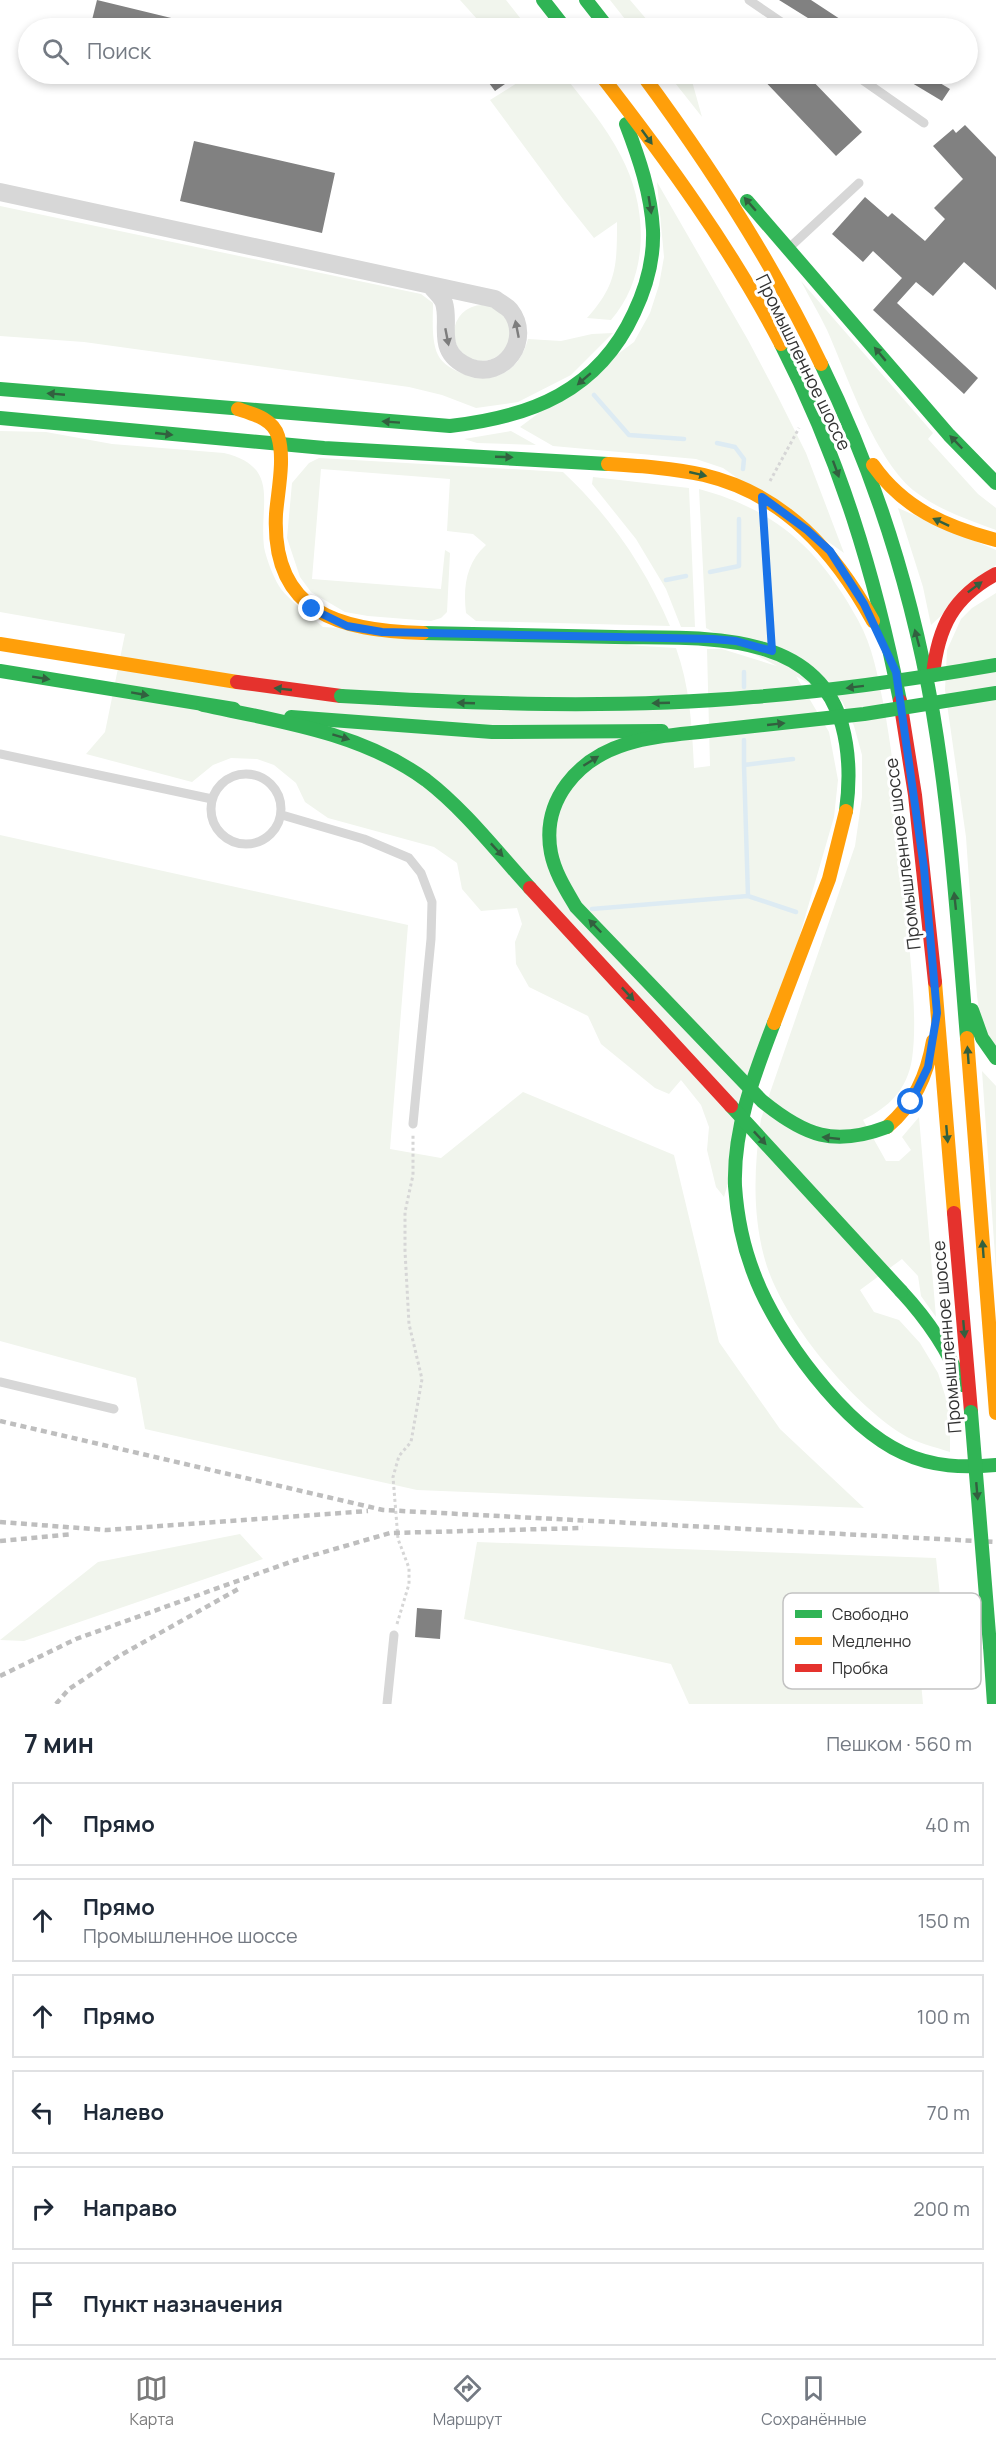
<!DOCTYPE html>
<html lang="ru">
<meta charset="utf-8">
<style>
:root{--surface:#fff;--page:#f2f2f3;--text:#1f2937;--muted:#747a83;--line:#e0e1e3;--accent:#7a7a7a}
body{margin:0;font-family:Manrope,sans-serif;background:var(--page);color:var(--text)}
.stop{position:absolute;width:18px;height:18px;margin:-14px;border:4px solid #1a73e8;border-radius:50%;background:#fff}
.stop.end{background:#1a73e8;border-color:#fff;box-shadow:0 2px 6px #0008}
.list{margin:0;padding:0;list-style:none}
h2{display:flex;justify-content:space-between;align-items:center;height:78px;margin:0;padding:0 24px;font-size:26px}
h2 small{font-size:20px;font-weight:400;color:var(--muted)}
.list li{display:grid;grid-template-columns:39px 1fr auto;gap:18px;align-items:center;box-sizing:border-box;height:84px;margin:0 12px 12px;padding:0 12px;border:2px solid var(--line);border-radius:0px}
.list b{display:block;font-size:22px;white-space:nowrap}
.list p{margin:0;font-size:20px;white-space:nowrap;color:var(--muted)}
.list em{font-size:20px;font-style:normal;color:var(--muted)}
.icon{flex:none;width:33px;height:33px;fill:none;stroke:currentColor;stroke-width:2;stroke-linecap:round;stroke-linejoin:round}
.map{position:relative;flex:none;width:996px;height:1704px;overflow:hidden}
.search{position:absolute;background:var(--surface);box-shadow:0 3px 9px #0003;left:18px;right:18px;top:18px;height:66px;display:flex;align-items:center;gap:15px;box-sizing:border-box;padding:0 21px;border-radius:33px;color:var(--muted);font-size:22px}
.sheet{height:654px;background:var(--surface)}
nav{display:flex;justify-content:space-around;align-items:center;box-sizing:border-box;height:84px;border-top:2px solid var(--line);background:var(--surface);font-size:16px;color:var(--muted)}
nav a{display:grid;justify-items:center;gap:3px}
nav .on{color:var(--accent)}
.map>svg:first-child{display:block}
.green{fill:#f1f5ed}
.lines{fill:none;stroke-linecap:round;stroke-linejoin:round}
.stream{stroke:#ddebf3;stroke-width:4.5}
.building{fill:#818181}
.path{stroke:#d6d6d6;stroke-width:3;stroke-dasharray:3 3;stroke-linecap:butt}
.lane{stroke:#d7d7d7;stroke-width:9}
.street{stroke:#d7d7d7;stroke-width:18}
.fast{stroke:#30b455;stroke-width:14}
.slow{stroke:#ff9f0a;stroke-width:14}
.jam{stroke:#e5322d;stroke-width:14}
.rail{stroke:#bebebe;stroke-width:4.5;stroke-dasharray:6 4.5;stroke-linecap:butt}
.fast-bridge{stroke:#30b455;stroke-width:14}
.jam-bridge{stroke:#e5322d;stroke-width:14}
.oneway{fill:#32603f}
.oneway2{fill:#7d7d7d}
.route{stroke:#1a73e8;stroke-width:8}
.labels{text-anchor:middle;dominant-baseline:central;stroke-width:6;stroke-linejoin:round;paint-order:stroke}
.street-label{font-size:18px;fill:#333;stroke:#fff}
.key{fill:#fff;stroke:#c2c2c2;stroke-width:1.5}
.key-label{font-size:16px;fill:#333}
</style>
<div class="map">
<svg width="996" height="1704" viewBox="0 0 996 1704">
<rect width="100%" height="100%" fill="#fff"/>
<path class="green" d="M460 0H506L528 28H485Z
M610 0H630L654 28H632Z
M514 74H563C583 100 606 126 621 156 648 207 650 275 611 320L587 318C617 285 617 265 617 222L594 238 563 199 490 100 517 83Z
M668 74H690L702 117Z
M657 182 748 340 777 395 806 453 844 553 723 468 696 459 553 446 520 427 634 342 650 313 659 285 664 257Z
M0 206 421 294 433 303C433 319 431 340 438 355 442 364 455 371 464 374 496 384 519 372 528 339L561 341 592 334 613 333 571 375 518 402 476 408 442 395 409 387 84 342 0 336Z
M801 281 933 433 928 439 978 494 996 508V530C969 520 941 511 917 493 876 463 848 377 827 330 819 313 809 297 801 281Z
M454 333a28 28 0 1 1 56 0a28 28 0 1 1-56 0Z
M0 431 46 432 112 444 224 453C281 467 259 503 264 547 266 558 273 576 279 586 287 599 311 616 323 627L676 648C690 687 692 726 694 768L710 766 707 649H722L793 671 829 732 838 780 834 817 724 1197 716 1187 707 1150 709 1127 701 1105 681 1080 669 1094 655 1088 601 1044 588 1016 529 987 516 964 515 942 522 924 517 908 481 911 462 889 457 863 434 847 328 818 305 802 296 783 274 765 257 759 231 758 213 765 192 782 86 754 105 732 125 634 0 612Z
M511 431 536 445 477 443 464 439Z
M319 458 563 472C610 516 645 567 670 626L476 621 466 613C463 587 466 563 486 545L473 534 447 531 450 479 321 469 312 579 441 589 445 550 450 553 447 612 441 618 431 621 368 616 345 612 311 592 300 577 287 538 292 483 309 463Z
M593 477 689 488 695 627H681L666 589 636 539 592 484Z
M699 489C777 510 820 550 858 620 873 647 878 677 884 707 897 777 901 848 907 919 910 961 918 1018 912 1059 907 1090 889 1107 863 1120L886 1161H899L911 1150 902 1137 919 1117 936 1317 921 1296 918 1276 902 1259 860 1290 874 1312 899 1320 920 1343 938 1373 950 1411V1452C935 1447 916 1443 902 1434 850 1401 782 1320 765 1260 752 1214 754 1166 761 1119L855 846 862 797V755L854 726 842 701 706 628Z
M898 508 996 550V565L931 625 923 587Z
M996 593V1049L981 1023 977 996 966 837 945 690 947 650 961 619 972 608Z
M0 835 408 925 390 1149 441 1158 523 1092 674 1155 719 1342 780 1429 864 1508 417 1490 145 1429 136 1378 0 1341Z
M982 1071 996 1086V1270Z
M240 1534 263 1559 24 1641 0 1640 98 1562Z
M477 1542 936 1558 946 1652 919 1660 923 1704H689L671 1664 464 1619Z"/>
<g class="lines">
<path class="stream" d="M594 395 629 435 684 439
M717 443 735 447 744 459 743 469
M710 572 739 566V519
M666 580 686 576
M744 687V672
M744 765V740
M748 896 744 765 793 759
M592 909 748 896 796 912"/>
</g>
<path class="building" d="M97 0 196 24V28H90Z
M779 0H811L843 21 838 28H824Z
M494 74H519L495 91 486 79Z
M758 74H806L862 132 836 156Z
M897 74H925L950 89 942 101Z
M965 125 996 157V290L964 262 933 296 916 282 897 303 978 378 964 394 873 310 902 278 873 251 863 262 832 234 865 197 888 217 892 213 925 241 945 219 934 208 963 179 933 146 953 129 956 133Z
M194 141 335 173 322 233 180 201Z
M417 1608 442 1610 440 1639 415 1637Z"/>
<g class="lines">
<path class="path" d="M770 481 799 428
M763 524 771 628
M397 1624 409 1584V1568L398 1539 393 1477 399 1456 411 1442 422 1379 409 1324 405 1251V1212L413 1175V1134"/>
<path class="lane" d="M749 0 790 28
M854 74 924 123
M790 247 859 183
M0 754 212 799
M211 809a35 35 0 1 1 70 0a35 35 0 1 1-70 0Z
M282 815 364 839 409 858 421 873 432 902 431 939 413 1124
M0 1382 114 1409
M387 1704 394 1635"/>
<path class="street" d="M0 192 495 299C500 303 506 306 510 310 533 339 504 381 469 367 434 352 451 325 444 303 442 297 434 290 430 285"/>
<path class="fast" d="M543 0 565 28
M586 0 608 28
M747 201 949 435 996 483
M781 344C840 459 875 575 900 701
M821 364C875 474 912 592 933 713 951 820 958 929 967 1038
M0 389 450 426C531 417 598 391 634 313 646 288 654 258 653 230 651 193 639 158 626 124
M0 418 324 448 608 464
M423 633C487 634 551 636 615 637 695 639 815 627 842 725 850 754 850 782 846 811
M0 671 234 709
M291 717 492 732 662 731
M972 1010 982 1038 996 1058
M774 1023C754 1075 733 1129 735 1186 737 1216 743 1246 754 1274 776 1334 844 1426 903 1453 933 1467 963 1468 996 1465
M901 1291C927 1319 948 1349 962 1385
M990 1646 994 1704"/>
<path class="slow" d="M600 74C666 159 731 248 781 344
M642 74C710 166 772 261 821 364
M238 409C253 414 273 419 278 436 285 459 278 490 276 514 271 613 340 631 423 633
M608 464C640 466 673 468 704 475 784 494 835 552 873 621
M873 465C903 508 946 527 996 540
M0 644 237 682
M935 982 954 1213
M774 1023 829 879 846 811
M967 1038 996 1413
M887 1127C914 1104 927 1076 933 1041"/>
<path class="jam" d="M933 675C938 627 953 597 996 574
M237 682 341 696
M900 701 915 795 935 982
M954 1213 971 1412"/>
<path class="rail" d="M0 1421 383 1510 996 1542
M0 1522 106 1530 368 1511
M0 1541 73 1534
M0 1676 76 1639 293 1561 390 1533 583 1528
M56 1704 69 1689 119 1656 240 1588"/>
<path class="fast-bridge" d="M341 696C478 704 616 709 753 697 835 691 915 679 996 665
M203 705C279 721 362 733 426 780 465 810 497 852 530 888
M717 730C687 734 655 735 626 744 578 759 541 800 551 853 555 873 566 890 576 907L762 1101C805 1136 834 1147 887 1127
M717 730 864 714 996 693
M731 1106 901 1291
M971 1412 990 1646"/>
<path class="jam-bridge" d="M530 888 731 1106"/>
</g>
<defs><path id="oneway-solid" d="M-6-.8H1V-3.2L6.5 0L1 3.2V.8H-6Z" transform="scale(1.5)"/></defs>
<g class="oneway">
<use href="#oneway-solid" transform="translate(647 137) rotate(54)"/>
<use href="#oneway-solid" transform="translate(750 204) rotate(-131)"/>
<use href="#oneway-solid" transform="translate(650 205) rotate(81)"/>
<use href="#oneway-solid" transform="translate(880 354) rotate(-130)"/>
<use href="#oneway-solid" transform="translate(584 379) rotate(139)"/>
<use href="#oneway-solid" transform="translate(56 394) rotate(-175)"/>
<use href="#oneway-solid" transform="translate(391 422) rotate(-176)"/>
<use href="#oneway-solid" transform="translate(164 434) rotate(6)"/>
<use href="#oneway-solid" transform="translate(956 442) rotate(-134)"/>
<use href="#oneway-solid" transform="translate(504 457) rotate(2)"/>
<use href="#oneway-solid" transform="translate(836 469) rotate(70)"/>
<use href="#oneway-solid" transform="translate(698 474) rotate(13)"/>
<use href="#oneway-solid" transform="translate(941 522) rotate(-155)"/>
<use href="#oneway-solid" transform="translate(975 587) rotate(-37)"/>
<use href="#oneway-solid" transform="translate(917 638) rotate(-105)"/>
<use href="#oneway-solid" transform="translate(41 678) rotate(9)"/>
<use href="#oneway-solid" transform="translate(855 687) rotate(173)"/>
<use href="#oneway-solid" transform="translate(283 689) rotate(-174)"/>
<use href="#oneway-solid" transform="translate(140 694) rotate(10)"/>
<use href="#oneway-solid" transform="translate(466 703) rotate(-178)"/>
<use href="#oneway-solid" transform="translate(661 703) rotate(178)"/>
<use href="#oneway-solid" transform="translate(776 724) rotate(-6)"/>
<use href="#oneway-solid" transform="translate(341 737) rotate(17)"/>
<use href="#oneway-solid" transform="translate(591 761) rotate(-32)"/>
<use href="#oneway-solid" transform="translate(497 850) rotate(47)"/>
<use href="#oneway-solid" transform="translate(955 901) rotate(-96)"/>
<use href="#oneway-solid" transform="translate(595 926) rotate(-134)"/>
<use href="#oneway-solid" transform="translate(628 994) rotate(47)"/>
<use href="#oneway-solid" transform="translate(968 1055) rotate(-94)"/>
<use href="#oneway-solid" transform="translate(947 1134) rotate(85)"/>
<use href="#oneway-solid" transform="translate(760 1138) rotate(47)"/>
<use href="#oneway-solid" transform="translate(831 1138) rotate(-174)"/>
<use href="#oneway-solid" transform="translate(983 1249) rotate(-94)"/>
<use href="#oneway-solid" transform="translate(964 1329) rotate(85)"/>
<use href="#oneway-solid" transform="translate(977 1491) rotate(85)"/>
</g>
<g class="oneway2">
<use href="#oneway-solid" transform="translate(517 329) rotate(-101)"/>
<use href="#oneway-solid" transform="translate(447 337) rotate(79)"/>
</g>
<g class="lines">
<path class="route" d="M312 609 347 626 382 632 713 639 736 641 772 651 762 497 807 530 830 551 864 604 896 672 924 868 937 1013 928 1067 911 1102"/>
</g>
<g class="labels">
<g class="street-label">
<text transform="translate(804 362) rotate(64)">Промышленное шоссе</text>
<text transform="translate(902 854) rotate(-97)">Промышленное шоссе</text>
<text transform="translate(946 1337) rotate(-95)">Промышленное шоссе</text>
</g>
</g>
<rect x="783" y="1593" width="198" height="96" rx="9" class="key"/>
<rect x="795" y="1610" width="27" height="8" fill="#30b455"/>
<rect x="795" y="1637" width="27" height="8" fill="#ff9f0a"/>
<rect x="795" y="1664" width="27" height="8" fill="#e5322d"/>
<g class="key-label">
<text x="832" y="1620">Свободно</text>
<text x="832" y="1647">Медленно</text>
<text x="832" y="1674">Пробка</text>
</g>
</svg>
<div class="stop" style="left:911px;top:1102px"></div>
<div class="stop end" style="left:312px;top:609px"></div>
<div class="search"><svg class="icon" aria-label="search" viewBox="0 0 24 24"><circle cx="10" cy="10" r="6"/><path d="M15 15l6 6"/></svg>Поиск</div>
</div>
<section class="sheet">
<h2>7 мин<small>Пешком · 560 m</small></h2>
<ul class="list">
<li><svg class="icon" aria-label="ahead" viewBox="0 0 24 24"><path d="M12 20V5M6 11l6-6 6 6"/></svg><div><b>Прямо</b></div><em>40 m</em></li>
<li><svg class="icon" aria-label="ahead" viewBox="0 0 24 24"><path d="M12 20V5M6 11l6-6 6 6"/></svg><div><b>Прямо</b><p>Промышленное шоссе</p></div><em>150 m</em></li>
<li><svg class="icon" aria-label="ahead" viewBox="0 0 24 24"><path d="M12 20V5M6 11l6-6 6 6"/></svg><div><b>Прямо</b></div><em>100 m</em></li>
<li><svg class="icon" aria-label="left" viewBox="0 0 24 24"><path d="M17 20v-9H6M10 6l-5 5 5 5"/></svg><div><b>Налево</b></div><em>70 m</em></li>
<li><svg class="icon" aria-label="right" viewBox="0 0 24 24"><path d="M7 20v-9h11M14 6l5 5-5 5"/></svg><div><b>Направо</b></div><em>200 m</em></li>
<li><svg class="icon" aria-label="arrive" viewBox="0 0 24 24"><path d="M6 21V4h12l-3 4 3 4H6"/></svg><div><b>Пункт назначения</b></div></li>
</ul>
</section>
<nav>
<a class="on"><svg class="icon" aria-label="map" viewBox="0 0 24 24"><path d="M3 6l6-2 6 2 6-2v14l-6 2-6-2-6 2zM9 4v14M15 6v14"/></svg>Карта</a>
<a><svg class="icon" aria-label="directions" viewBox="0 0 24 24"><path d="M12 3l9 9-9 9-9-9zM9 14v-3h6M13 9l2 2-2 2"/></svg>Маршрут</a>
<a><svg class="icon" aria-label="saved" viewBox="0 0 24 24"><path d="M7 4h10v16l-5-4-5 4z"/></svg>Сохранённые</a>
</nav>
